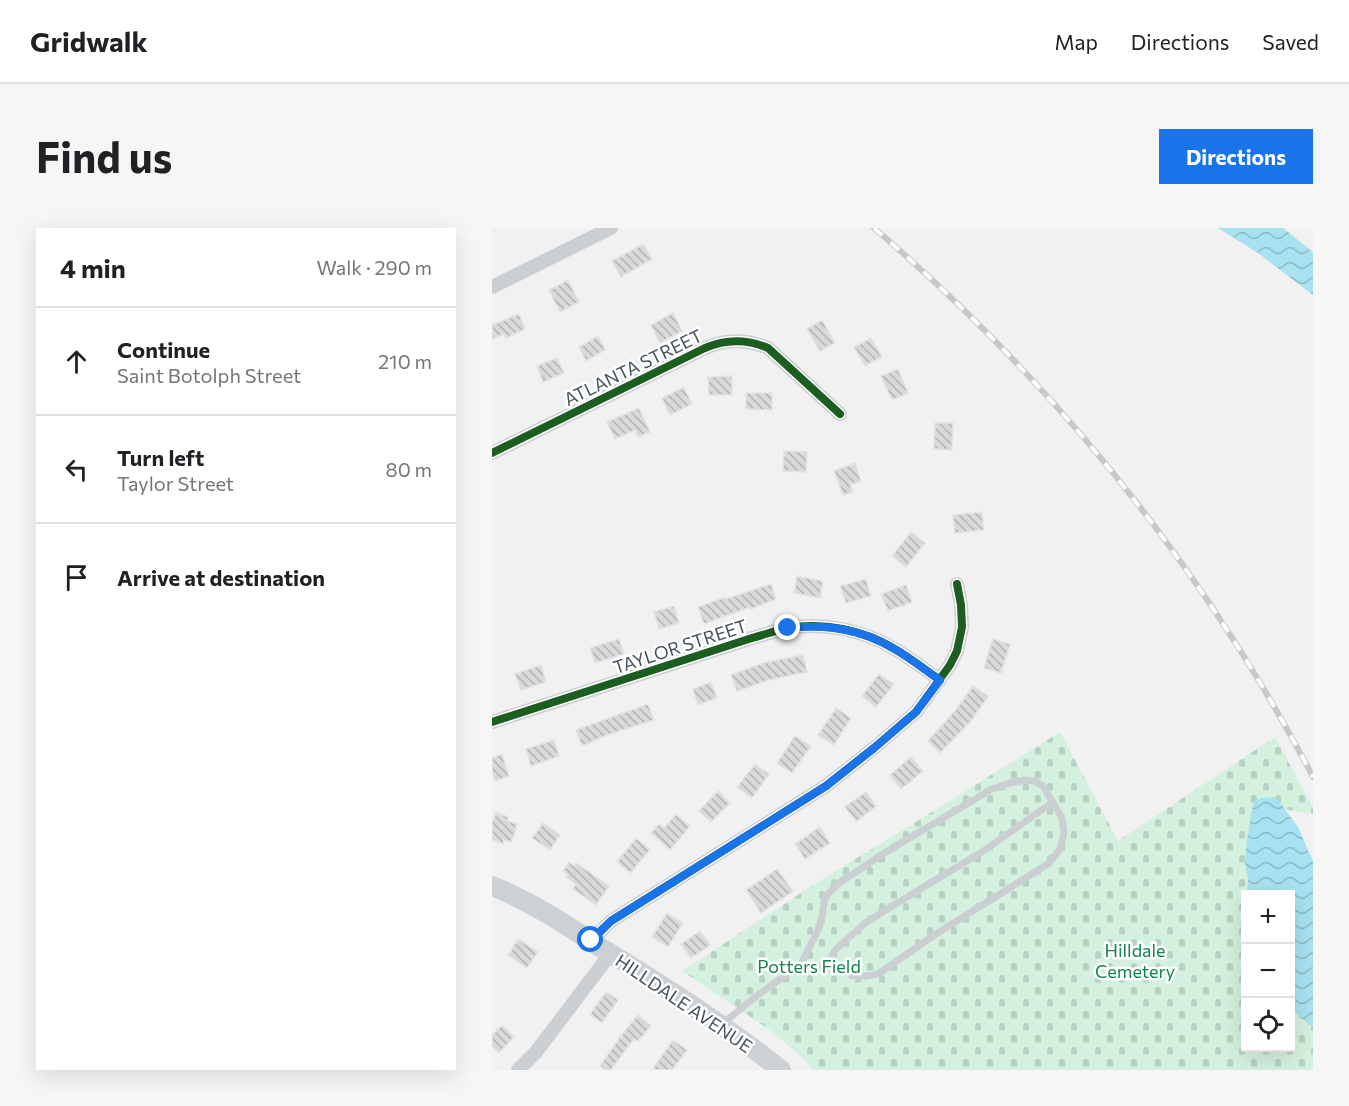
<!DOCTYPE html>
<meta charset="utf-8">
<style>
:root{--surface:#fff;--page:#f6f6f6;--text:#202124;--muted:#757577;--line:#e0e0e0;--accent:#1a73e8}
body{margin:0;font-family:Commissioner,sans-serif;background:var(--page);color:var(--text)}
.controls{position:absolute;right:18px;bottom:18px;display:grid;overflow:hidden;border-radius:0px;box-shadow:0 6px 24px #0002}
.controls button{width:54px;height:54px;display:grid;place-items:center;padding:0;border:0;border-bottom:2px solid var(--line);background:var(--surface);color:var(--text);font:30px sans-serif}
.stop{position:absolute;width:18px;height:18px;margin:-14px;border:4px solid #1a73e8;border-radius:50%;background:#fff}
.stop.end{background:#1a73e8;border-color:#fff;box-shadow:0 2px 6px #0008}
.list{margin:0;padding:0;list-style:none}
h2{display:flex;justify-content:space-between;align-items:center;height:78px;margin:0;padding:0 24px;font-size:26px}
h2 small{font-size:20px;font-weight:400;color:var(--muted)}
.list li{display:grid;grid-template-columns:39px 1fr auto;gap:18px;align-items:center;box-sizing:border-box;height:108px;padding:0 24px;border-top:2px solid var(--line)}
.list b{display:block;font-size:22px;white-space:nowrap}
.list p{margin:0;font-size:20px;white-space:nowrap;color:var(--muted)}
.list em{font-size:20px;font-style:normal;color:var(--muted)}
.icon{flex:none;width:33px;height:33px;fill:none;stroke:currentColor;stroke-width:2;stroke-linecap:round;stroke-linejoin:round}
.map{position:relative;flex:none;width:821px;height:842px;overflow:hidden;border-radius:0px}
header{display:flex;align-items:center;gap:36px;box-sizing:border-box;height:84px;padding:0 30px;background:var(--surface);border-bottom:2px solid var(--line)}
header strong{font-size:28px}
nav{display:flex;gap:33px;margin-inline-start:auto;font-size:21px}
.intro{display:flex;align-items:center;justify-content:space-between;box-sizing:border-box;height:144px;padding:0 36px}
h1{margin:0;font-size:42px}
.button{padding:15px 27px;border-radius:0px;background:var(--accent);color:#fff;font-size:21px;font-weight:700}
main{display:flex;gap:36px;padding:0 36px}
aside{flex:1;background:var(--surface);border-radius:0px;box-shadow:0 6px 24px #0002}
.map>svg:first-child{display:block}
.cemetery{fill:url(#cemetery-stones)}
.water{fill:url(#water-waves)}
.building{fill:url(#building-back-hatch);stroke:#e3e3e4;stroke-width:1.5}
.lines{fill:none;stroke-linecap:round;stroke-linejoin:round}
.service{stroke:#cccfd2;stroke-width:7}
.minor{stroke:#cccfd2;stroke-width:14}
.secondary{stroke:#ced1d4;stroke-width:20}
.rail-casing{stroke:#c6c9cb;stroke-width:6}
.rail{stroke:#fff;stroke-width:4;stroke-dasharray:11;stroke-linecap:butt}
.cycleway-casing{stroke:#fff;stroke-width:11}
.cycleway{stroke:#1b5e20;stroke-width:8}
.route{stroke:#1a73e8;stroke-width:8}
.labels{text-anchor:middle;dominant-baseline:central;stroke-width:5;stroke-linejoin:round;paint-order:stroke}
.street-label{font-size:18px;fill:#47535e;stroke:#fff}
.park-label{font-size:18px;fill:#14834b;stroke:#fff}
</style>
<header>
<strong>Gridwalk</strong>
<nav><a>Map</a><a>Directions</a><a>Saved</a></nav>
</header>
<div class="intro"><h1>Find us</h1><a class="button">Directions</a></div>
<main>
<aside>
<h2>4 min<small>Walk · 290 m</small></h2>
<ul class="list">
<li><svg class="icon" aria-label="ahead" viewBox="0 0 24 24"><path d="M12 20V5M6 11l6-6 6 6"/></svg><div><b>Continue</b><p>Saint Botolph Street</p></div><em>210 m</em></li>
<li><svg class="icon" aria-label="left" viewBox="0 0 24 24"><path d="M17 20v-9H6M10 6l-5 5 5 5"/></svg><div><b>Turn left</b><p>Taylor Street</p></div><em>80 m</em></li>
<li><svg class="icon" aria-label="arrive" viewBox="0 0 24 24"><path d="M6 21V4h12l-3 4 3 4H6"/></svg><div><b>Arrive at destination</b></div></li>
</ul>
</aside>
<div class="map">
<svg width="821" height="842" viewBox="0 0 821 842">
<defs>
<pattern id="cemetery-stones" width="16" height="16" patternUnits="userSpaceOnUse" patternTransform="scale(1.5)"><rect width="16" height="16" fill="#d4f1df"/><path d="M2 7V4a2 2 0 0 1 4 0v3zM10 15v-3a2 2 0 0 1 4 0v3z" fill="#b7d1c2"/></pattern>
<pattern id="water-waves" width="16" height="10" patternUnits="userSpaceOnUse" patternTransform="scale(1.5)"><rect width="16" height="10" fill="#a8e2f0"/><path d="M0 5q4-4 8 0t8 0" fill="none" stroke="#8bbac6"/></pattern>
<pattern id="building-back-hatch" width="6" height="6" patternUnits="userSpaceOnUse" patternTransform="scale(1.5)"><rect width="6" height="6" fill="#d8d9db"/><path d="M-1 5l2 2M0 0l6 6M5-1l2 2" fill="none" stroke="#b1b3b5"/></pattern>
</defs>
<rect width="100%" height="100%" fill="#f1f1f1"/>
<path class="cemetery" d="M568 504 626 613 783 509 821 580V586L774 578 768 666H754V820H798L799 760 821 782V842H321L313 832 278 802 190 743 329 652 445 581Z"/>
<path class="water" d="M726 0H791L821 24V67L766 25Z
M781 569 786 572 806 599 821 633V800L799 781 798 666H754L753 680C750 671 755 666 756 657 757 649 753 641 753 634 753 626 759 577 763 573 767 569 775 570 781 569Z"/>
<path class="building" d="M151 16 160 31 129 49 120 33Z
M76 52 87 74 68 84 57 62Z
M181 85 190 103 168 115 159 97Z
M27 86 33 101 14 110 12 106 0 111V97Z
M330 92 343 115 328 123 315 101Z
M106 108 113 122 94 133 87 119Z
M379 110 390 129 373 138 362 119Z
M65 130 72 145 51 154 45 138Z
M406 141 416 165 400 172 389 148Z
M240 148V167H217L216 149Z
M192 159 200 176 178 187 170 170Z
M254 165H280V182L254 181Z
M147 180 158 204 146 209 143 202 123 211 115 194Z
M443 195H461L460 222 442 221Z
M292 223 315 224 314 244 291 243Z
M363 235 369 253 358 257 361 264 351 267 342 243Z
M490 284 492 302 463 305 461 287Z
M419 304 433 315 414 339 400 328Z
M305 348 331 353 328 370 302 365Z
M374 351 379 368 354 375 348 358Z
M279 356 284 371 259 381 258 379 212 396 206 379 233 369 234 371Z
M414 357 420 374 396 383 389 366Z
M182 378 187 395 167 401 162 384Z
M127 411 132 426 103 435 98 420Z
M501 411 518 416 509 445 492 440Z
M311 427 315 444 277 452 245 463 239 447 271 435Z
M49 437 54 454 29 462 23 446Z
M387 446 402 456 384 479 370 468Z
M219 454 225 470 206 477 201 461Z
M481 458 496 468 495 470 478 494 448 525 436 513 462 484Z
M156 476 162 492 115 507 90 518 84 502Z
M344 480 359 490 342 517 326 507Z
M303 508 319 518 300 545 285 535Z
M62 512 67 528 39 538 34 521Z
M10 526 17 548 3 553 0 543V530Z
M419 529 431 543 409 561 398 547Z
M263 536 277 546 260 570 245 559Z
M226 563 238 575 219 594 207 583Z
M374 564 384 578 364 594 353 579Z
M4 584 16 589 15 593 25 596 23 601H24L19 614 12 612 11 616 0 612V595Z
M184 586 198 598 178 622 159 605 167 596 172 600Z
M51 595 68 607 58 622 40 610Z
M328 599 338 615 313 631 303 616Z
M144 610 158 622 138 645 125 634Z
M77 634 82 638 84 635 117 658 104 677 81 661 84 656 74 649 76 647 71 643Z
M285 641 301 663 269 685 254 662Z
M175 685 191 695 176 719 160 709Z
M208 703 218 717 199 730 189 716Z
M26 711 46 724 35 740 16 727Z
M114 764 126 772 110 795 98 786Z
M146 787 159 798 146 813 143 811 137 817 119 842H114L108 838 128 809Z
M10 797 22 809 7 825 0 818V807Z
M181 812 195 822 180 842H160Z"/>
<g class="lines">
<path class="service" d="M334 739 344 721 372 696 397 680 490 624 561 574
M230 796 266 767 309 736 326 702 330 689 332 674 335 667 347 655 394 624 500 561 518 555 533 552 542 553 551 558 570 590 572 605 568 621 556 636 444 706 386 746 374 748H360L348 739H334L309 736"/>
<path class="minor" d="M0 59 119 0
M0 225 213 120C234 111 255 111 276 120L348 186
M0 494 260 410C272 407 284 402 297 400 331 394 371 402 401 420 417 429 432 441 448 452
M99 713 119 693 334 558 382 520 424 484 458 437 465 423 470 399 469 377 465 356
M26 842 44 824 119 725"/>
<path class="secondary" d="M0 658C40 674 76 698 111 721 172 758 233 797 289 842"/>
<g class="rail-casing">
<path id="rail" d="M382 0C562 154 711 339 821 549"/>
</g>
<use href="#rail" class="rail"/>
<g class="cycleway-casing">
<path id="cycleway" d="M0 225 213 120C234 111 255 111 276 120L348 186
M0 494 260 410C272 407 284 402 297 400 331 394 371 402 401 420 417 429 432 441 448 452
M99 713 119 693 334 558 382 520 424 484 458 437 465 423 470 399 469 377 465 356"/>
</g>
<use href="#cycleway" class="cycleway"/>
</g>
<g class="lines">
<path class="route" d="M99 712 119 693 334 558 382 520 424 484 448 452C432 441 417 429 401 420 369 401 332 396 296 400"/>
</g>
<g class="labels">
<g class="street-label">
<text transform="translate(141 139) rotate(-26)">ATLANTA STREET</text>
<text transform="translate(188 418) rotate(-18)">TAYLOR STREET</text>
<text transform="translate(192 775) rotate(34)">HILLDALE AVENUE</text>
</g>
<g class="park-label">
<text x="643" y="722">Hilldale<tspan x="643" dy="21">Cemetery</tspan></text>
<text x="317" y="738">Potters Field</text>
</g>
</g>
</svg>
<div class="controls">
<button>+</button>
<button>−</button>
<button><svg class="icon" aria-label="locate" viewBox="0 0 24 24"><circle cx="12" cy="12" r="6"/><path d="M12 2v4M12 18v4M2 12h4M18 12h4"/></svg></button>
</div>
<div class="stop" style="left:99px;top:712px"></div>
<div class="stop end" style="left:296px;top:400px"></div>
</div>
</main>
